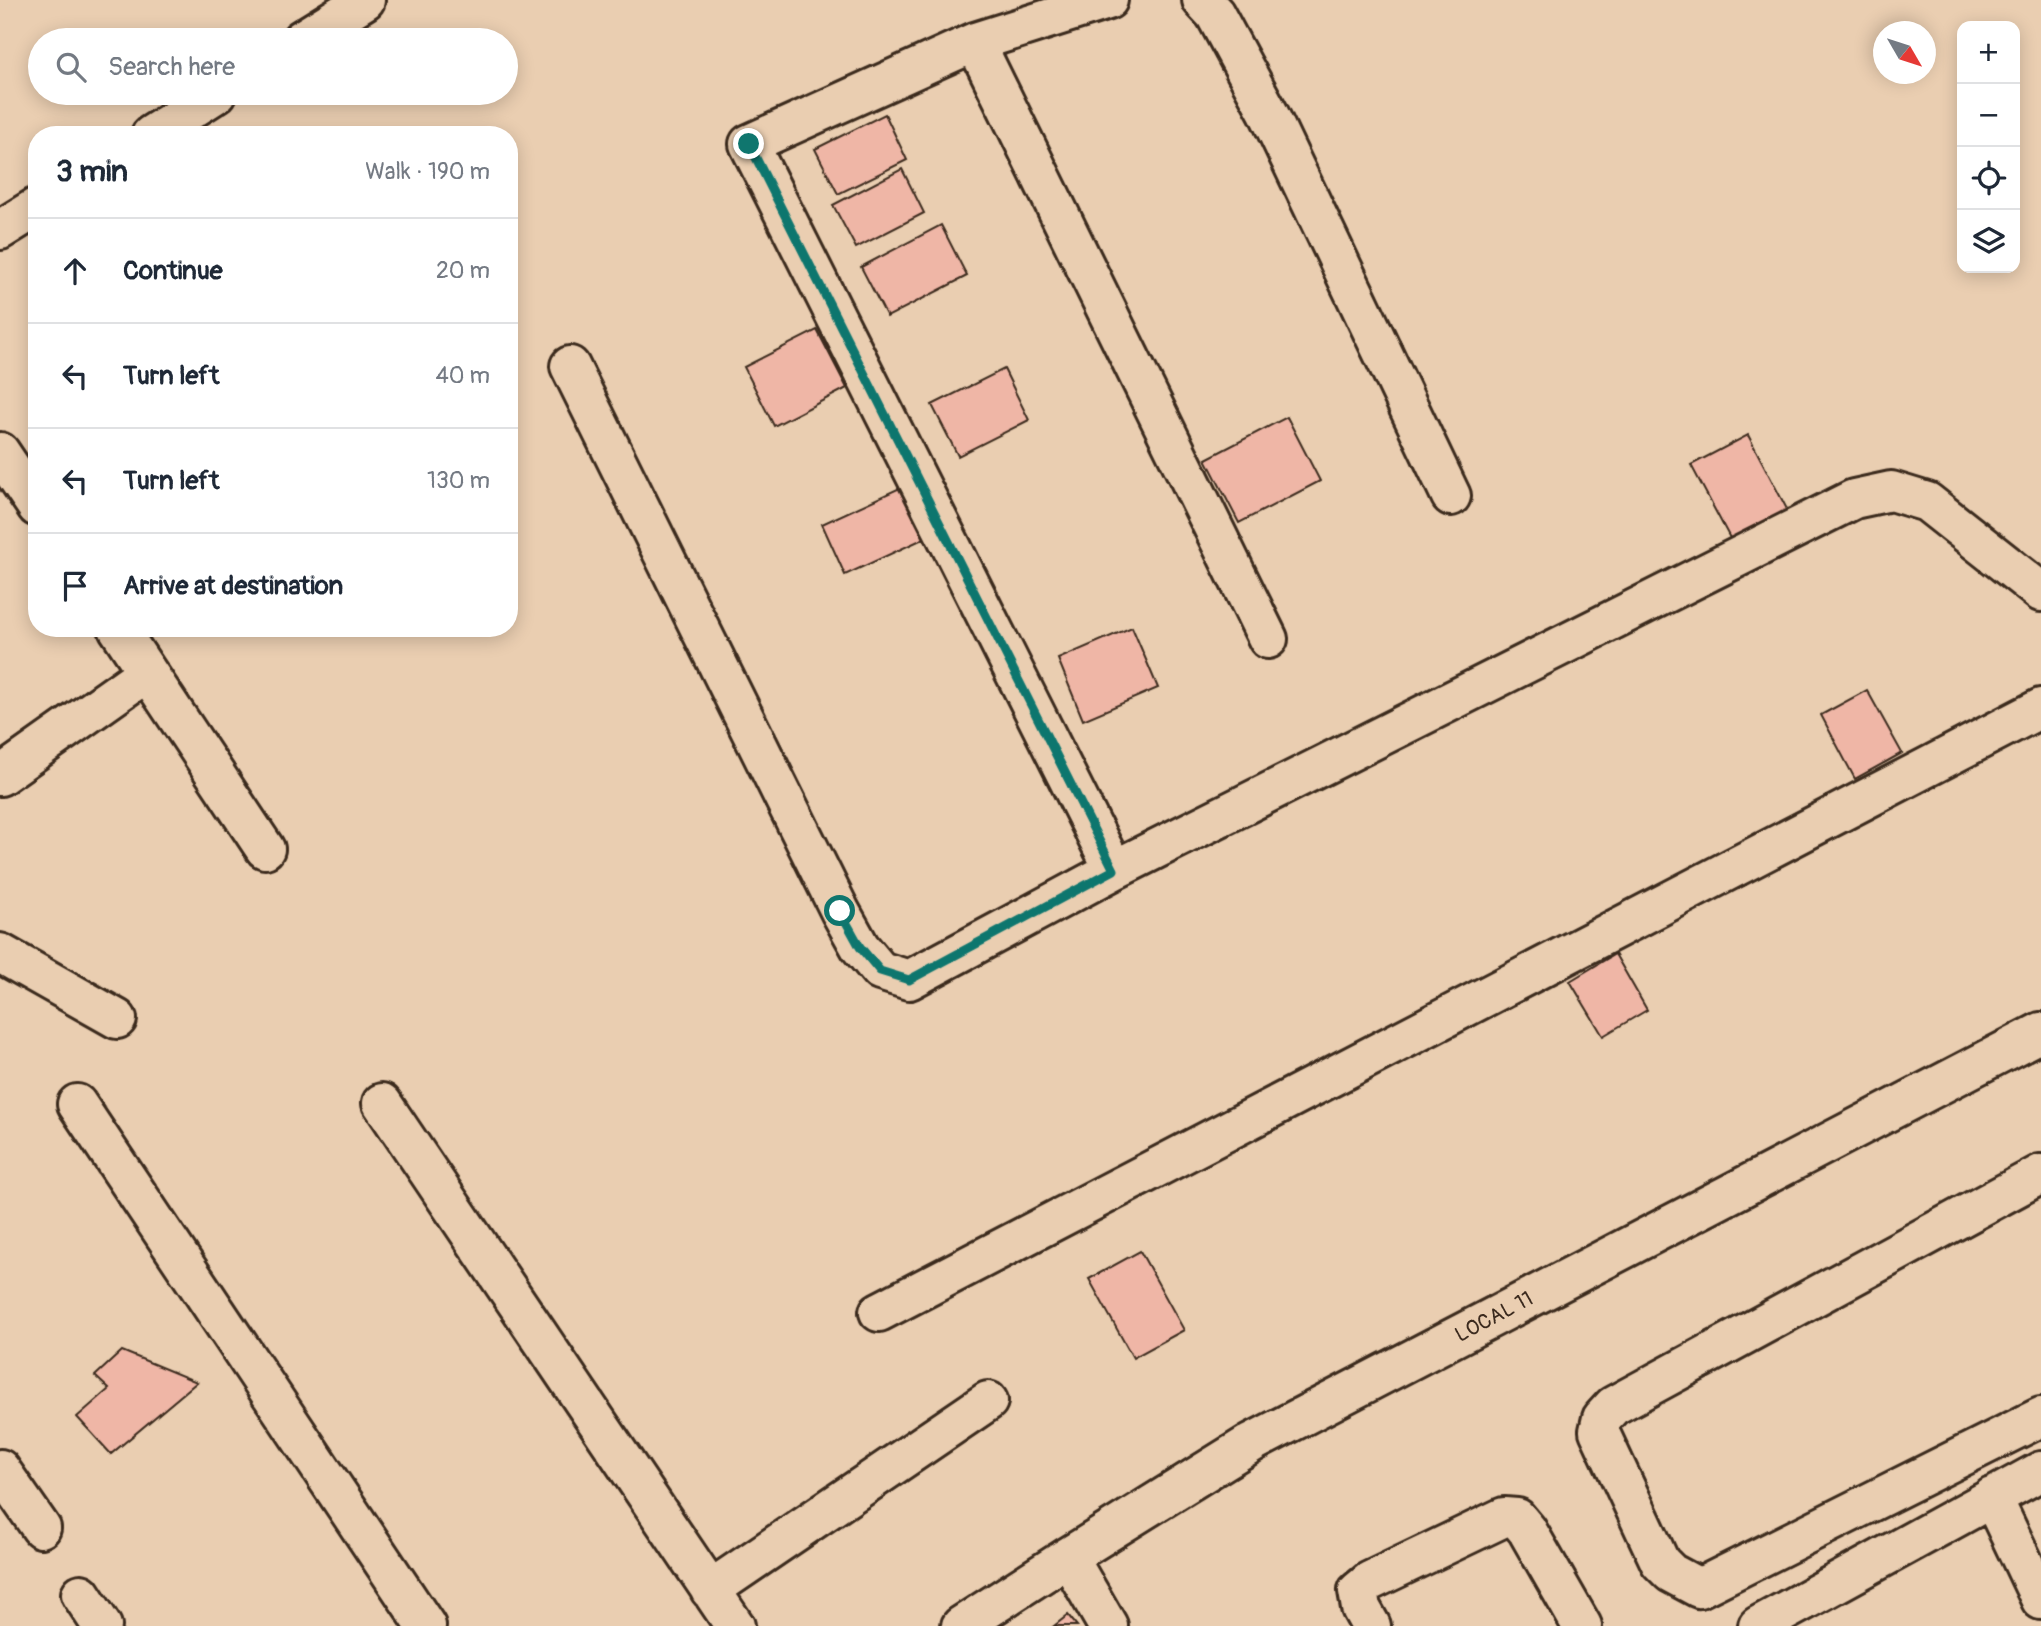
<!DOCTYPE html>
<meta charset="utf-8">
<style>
:root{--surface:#fff;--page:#f2f2f3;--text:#1f2937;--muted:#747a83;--line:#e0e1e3}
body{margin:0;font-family:Pangolin,sans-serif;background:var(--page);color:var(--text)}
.controls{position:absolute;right:21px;top:21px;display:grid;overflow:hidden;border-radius:14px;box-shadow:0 4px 18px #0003}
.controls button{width:63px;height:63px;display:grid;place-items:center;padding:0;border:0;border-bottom:2px solid var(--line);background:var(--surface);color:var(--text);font:35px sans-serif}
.compass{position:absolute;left:1873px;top:21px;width:63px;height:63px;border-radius:50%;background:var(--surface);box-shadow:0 4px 18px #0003;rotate:129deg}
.stop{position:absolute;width:21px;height:21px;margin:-16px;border:5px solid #0f766e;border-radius:50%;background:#fff}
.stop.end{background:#0f766e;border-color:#fff;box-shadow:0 2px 7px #0008}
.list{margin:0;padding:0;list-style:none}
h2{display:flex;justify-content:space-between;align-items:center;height:91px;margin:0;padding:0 28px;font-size:30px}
h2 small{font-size:23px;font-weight:400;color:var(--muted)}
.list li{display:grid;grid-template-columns:46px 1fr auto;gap:21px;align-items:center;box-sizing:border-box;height:105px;padding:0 28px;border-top:2px solid var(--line)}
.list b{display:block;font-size:26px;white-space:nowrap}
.list em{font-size:23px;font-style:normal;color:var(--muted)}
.icon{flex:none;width:38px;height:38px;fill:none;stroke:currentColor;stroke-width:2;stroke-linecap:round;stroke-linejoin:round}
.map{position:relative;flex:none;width:2041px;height:1626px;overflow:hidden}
.search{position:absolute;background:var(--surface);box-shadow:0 4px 18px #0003;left:28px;top:28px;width:490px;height:77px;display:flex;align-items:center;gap:18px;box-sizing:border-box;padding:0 24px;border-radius:38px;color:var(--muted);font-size:26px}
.panel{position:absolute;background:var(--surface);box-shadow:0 4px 18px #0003;left:28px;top:126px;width:490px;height:511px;border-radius:28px}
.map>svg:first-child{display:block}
.building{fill:#efb6a6;stroke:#3b2a1e;stroke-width:2}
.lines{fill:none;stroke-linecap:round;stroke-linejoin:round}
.minor-casing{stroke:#3b2a1e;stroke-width:44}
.minor{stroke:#eaceb1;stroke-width:38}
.route{stroke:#0f766e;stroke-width:9}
.labels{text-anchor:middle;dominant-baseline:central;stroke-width:5;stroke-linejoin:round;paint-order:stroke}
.street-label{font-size:21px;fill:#3b2a1e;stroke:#eaceb1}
</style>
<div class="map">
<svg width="2041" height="1626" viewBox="0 0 2041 1626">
<rect width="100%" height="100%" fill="#eaceb1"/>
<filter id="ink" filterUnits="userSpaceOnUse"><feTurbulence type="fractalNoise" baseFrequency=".0143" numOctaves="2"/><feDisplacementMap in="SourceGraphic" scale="14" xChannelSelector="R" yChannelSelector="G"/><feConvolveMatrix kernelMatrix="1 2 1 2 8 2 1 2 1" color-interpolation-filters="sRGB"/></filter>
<g filter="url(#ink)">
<path class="building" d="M885 114 907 160 838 194 815 149Z
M902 169 924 213 856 248 833 205Z
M941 225 967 276 887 317 861 267Z
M817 330 847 388 774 426 744 367Z
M1004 369 1029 420 958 456 932 405Z
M1287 417 1320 481 1239 523 1206 459Z
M1748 435 1789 513 1732 542 1691 465Z
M902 487 925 538 845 575 822 524Z
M1132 627 1158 688 1083 720 1058 659Z
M1867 690 1902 753 1855 779 1821 715Z
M1615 954 1647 1010 1603 1036 1570 981Z
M1140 1251 1184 1330 1133 1358 1089 1279Z
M122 1351 197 1382 111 1454 77 1417 109 1389 95 1376Z
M1068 1615 1077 1626H1054Z"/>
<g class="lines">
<g class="minor-casing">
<path id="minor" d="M1108 0 975 42 749 144 1114 870
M1202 0 1215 14 1268 112 1451 496
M301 40 365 0
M975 42 1268 639
M151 135 217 93
M0 230 37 207
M570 366 840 911 860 947 880 971 909 980 1114 870 1854 499 1891 491 1927 502 2041 592
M0 452 37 507
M118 628 265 849
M0 776 147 672
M0 953 117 1019
M382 1103 735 1626
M77 1104 426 1626
M2041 1174 1613 1406 1602 1418 1599 1431 1660 1562 1671 1573 1699 1588 2041 1417
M879 1312 2041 708
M0 1469 41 1528
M1992 1497 2041 1600
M1068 1557 1108 1626
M710 1590 988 1401
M81 1594 102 1626
M961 1626 1068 1557 1253 1442 2041 1032
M1371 1626 1361 1608 1358 1591 1370 1581 1504 1517 1517 1518 1527 1530 1582 1626
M1758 1626 2041 1471"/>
</g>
<use href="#minor" class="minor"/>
</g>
</g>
<g class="lines" filter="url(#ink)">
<path class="route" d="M749 144 1114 870 909 980 880 971 860 947 840 911"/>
</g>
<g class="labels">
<g class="street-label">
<text transform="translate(1494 1317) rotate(-28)">LOCAL 11</text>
</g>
</g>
</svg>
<div class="controls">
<button>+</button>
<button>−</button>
<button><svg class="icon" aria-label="locate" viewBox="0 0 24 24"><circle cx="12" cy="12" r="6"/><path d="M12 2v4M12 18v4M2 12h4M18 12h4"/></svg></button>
<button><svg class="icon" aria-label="layers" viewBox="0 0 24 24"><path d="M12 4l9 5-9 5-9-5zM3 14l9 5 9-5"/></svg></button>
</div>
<svg class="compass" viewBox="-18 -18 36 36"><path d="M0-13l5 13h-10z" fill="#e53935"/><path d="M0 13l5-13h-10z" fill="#747a83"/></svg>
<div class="stop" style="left:840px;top:911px"></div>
<div class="stop end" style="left:749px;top:144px"></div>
<div class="search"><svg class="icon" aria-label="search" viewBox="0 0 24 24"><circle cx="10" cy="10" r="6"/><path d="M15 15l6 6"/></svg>Search here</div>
<section class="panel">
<h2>3 min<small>Walk · 190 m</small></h2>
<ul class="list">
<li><svg class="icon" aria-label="ahead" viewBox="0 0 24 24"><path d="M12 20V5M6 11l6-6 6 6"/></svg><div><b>Continue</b></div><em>20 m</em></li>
<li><svg class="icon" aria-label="left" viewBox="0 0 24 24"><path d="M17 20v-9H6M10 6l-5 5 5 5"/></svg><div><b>Turn left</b></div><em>40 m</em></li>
<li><svg class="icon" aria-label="left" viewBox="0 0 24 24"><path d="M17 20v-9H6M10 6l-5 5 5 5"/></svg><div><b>Turn left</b></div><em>130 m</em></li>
<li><svg class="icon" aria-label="arrive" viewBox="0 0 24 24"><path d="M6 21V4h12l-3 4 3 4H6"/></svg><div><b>Arrive at destination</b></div></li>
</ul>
</section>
</div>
